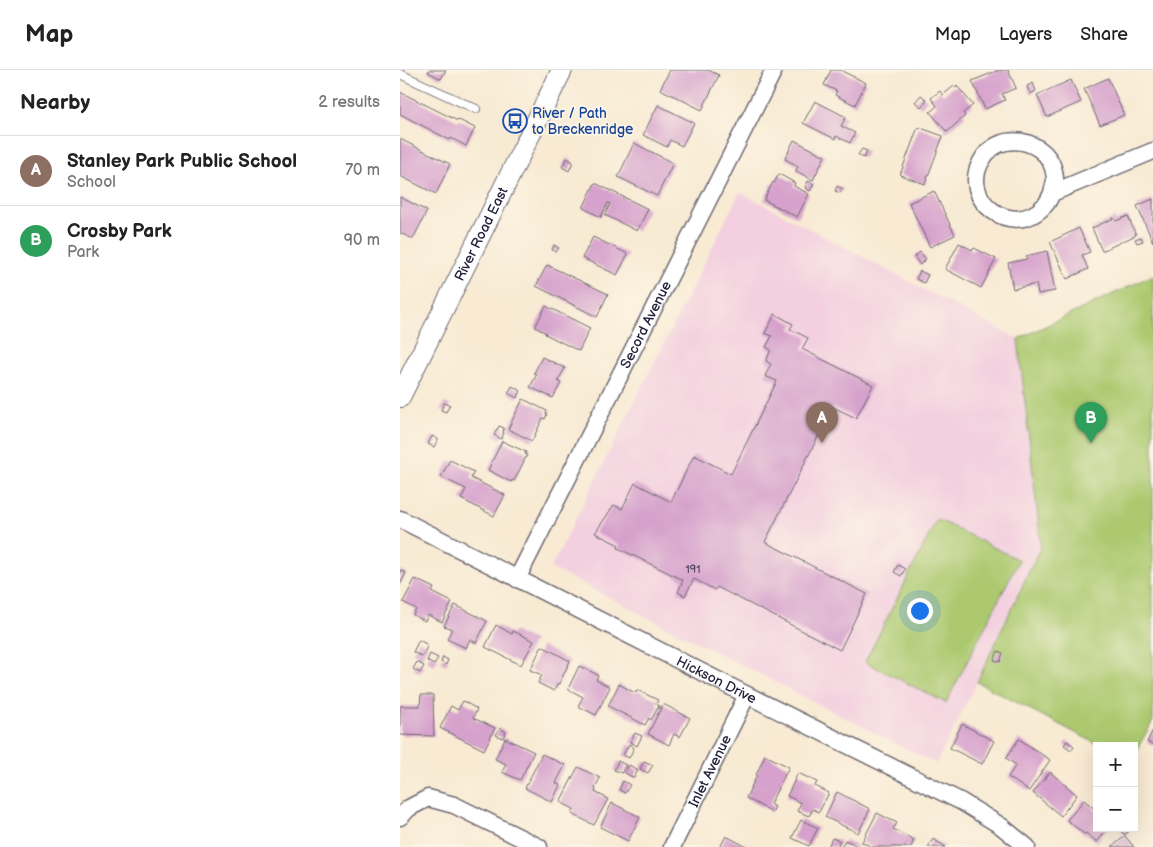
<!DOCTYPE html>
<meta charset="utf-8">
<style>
:root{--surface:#fff;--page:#f6f6f6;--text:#222;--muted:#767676;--line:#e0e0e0;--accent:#ea580c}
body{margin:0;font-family:"Balsamiq Sans",sans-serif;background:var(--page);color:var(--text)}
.controls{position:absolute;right:15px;bottom:15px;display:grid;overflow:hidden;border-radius:0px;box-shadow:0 5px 20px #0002}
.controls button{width:45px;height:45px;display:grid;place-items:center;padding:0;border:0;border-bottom:1px solid var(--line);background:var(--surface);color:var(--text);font:25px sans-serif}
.you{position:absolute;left:519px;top:540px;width:18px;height:18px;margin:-12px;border:4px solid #fff;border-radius:50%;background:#1a73e8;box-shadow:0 0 0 8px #1a73e833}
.badge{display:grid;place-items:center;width:32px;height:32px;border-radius:50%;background:var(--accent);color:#fff;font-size:16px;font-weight:700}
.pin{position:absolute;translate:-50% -41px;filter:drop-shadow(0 1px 2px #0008)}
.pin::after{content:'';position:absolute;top:26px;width:18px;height:15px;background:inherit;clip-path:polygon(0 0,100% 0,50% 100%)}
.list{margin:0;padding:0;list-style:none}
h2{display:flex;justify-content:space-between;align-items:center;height:65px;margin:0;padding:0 20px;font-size:21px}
h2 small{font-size:16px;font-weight:400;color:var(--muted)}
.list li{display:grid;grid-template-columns:32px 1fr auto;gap:15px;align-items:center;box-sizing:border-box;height:70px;padding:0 20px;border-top:1px solid var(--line)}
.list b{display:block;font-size:19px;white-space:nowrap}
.list p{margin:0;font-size:16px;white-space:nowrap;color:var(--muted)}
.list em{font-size:16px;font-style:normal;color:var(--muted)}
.map{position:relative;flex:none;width:753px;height:777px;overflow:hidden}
header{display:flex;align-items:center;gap:30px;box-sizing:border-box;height:70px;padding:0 25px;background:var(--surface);border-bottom:1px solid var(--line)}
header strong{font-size:24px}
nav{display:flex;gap:28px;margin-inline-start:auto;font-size:18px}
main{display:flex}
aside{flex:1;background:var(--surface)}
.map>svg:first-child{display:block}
.built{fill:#f3cfdf}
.green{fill:#acc970;stroke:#677656}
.building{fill:#d6a1cc}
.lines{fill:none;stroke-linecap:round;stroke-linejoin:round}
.service-casing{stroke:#6d6870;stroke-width:10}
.minor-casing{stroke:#6d6870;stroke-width:19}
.tertiary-casing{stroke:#6d6870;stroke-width:22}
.service{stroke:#fff;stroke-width:8}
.minor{stroke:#fff;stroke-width:16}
.tertiary{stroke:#fff;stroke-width:20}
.labels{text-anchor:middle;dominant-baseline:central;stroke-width:4;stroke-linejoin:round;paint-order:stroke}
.number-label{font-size:11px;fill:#4f425f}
.transit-label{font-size:14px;fill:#164399;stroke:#fcf5e5;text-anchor:start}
.street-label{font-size:14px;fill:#22223b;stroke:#fcf5e5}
</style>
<header>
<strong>Map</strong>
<nav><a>Map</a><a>Layers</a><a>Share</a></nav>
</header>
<main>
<aside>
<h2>Nearby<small>2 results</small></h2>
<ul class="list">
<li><span class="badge" style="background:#8d6e63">A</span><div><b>Stanley Park Public School</b><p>School</p></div><em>70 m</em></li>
<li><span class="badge" style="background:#2e9e5b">B</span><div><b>Crosby Park</b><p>Park</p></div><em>90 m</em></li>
</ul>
</aside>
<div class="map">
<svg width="753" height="777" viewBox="0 0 753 777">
<rect width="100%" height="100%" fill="#fcf5e5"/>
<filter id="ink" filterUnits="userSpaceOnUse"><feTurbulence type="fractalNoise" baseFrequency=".02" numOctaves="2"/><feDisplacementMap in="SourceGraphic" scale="10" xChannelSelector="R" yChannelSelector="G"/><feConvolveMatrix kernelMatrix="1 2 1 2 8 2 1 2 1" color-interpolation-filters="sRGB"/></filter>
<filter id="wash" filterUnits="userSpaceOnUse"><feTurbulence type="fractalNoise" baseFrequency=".0096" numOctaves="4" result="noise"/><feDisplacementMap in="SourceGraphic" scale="20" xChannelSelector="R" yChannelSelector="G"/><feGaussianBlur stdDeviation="1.12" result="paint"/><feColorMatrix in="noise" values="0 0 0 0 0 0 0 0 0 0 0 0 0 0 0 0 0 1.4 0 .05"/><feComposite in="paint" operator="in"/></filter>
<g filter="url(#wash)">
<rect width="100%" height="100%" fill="#f8ead3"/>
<path class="built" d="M340 122 618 269 641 476 577 612 536 694 151 498Z"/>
<path class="green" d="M753 205V651L734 684V676H701L577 612 641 476 618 269Z
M537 449 619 490 546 633 465 592Z"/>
<g id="blocks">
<path class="building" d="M29 0H46L41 9 28 2Z
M270 0H308L319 5 302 40 260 19Z
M431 0H440L466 13 455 35 435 25 437 21 424 15Z
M599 0H608L616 18 602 24 605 30 585 39 572 11Z
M708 8 724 45 700 55 684 19Z
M671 10 681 32 647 47 637 25Z
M633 13 636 21 630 24 627 16Z
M554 16 556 18 557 16 573 35 563 43 565 46 547 62 530 42 537 36 531 28 540 21 543 25Z
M0 22 58 51 59 50 75 58 66 76 51 68 50 70 0 44Z
M521 25 527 30 521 37 515 32Z
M415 31 446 47 441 56 455 63 450 73 436 66 435 69 403 53Z
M258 35 294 53 282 76 270 70 267 77 243 65Z
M518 57 543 66 525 114 500 105Z
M0 69 50 94 36 124 0 106Z
M394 70 425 86 413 110 396 101 398 96 385 89Z
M234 73 273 93 257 126 218 107Z
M462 79 467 81 464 88 458 85Z
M167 88 173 92 169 101 162 97Z
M379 104 395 113 394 116 409 124 397 147 364 130 373 112 374 113Z
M408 111 414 114 410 121 405 118Z
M195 113 248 139 237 161 205 145 210 134 208 133 201 147 183 138Z
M437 116 443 119 440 123 435 121Z
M534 121 555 165 530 177 509 133Z
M0 127 27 141 13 169 0 163Z
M753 129V172L737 136Z
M728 146 736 165 702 181 692 158 714 148 716 151Z
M679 158 690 182 682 185 688 199 667 209 650 172Z
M193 167 228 184 217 205 182 188Z
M741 167 743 171 737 173 735 169Z
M559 173 572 180 574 178 596 189 581 218 545 199Z
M154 175 159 178 156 182 152 180Z
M647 181 655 221 638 224 636 214 613 219 608 193 627 189 626 186Z
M520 182 526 189 520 195 514 187Z
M147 195 208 224 197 247 136 216Z
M520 201 528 205 524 213 516 209Z
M146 236 190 258 179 281 145 264 146 263 135 257Z
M375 244 393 254 390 259 408 268 402 279 473 315 456 348 433 337 365 472 467 524 440 580 317 517 315 520 294 509 285 526 278 522 283 510 218 478 219 475 195 463 214 435 222 439 235 413 271 432 294 385 331 404 377 311 365 306 371 294 366 291 371 280 366 277 372 266 365 263Z
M142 287 165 298 158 311 161 313 153 328 130 317 137 304 134 303Z
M112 316 121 321 117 328 108 323Z
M123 329 147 341 146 343 147 344 145 349 143 348 132 371 108 359Z
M44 333 50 335 46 342 41 340Z
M99 356 104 358 103 363H104L101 369 94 365Z
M32 366 38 369 34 377 28 374Z
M102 371 126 382 125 384 127 385 114 411 112 410 111 412 88 400Z
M50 390 74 402 71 408 105 425 94 446 61 429 66 419 41 407Z
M498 495 505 499 501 506 494 502Z
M0 500 6 503 0 515Z
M15 509 34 518 32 522 52 532 42 552 28 545 25 551 13 545 16 539 3 532Z
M55 535 87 551 76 573 70 569 66 578 47 569 52 559 44 556Z
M96 555 112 564 113 561 134 571 121 595 85 577Z
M19 570 28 575 22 587 13 582Z
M142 576 170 591 159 614 158 613 154 621 138 613 142 605 130 600Z
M598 581 603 583 600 592 594 590Z
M30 584 38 588 34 595 27 591Z
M43 587 48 590 46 595 41 592Z
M17 592 24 596 20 603 13 599Z
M179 596 198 605 196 610 210 617 196 645 178 636 183 627 168 619Z
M219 614 235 623 237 620 258 630 256 634 259 636 251 650 249 648 245 655 208 636Z
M21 625H33L34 666 0 665V636H20Z
M63 631 77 639 73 648 95 658 84 680 40 658 51 636 58 640Z
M263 634 290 648 280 667 274 664 269 675 248 664Z
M562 654 594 671 582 694 550 678Z
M100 658 106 662 103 668 96 665Z
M753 660V675L747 672Z
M235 663 242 666 237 676 230 672Z
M105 668 134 682 120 710 102 702 106 694 95 689Z
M619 669 650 690 629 721 608 707 616 695 606 688Z
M667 671 674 676 671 680 664 675Z
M229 674 234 678 229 688 223 685Z
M142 684 165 695 156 713 160 715 152 732 125 718Z
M365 685 389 697 370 734 375 737 372 742 346 728 357 705H356Z
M218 691 226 695 222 703 214 700Z
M244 691 253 695 248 703 240 699Z
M229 695 238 700 234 708 225 703Z
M178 697 200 708 195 718 196 719 195 722 208 729 194 755 172 744 174 739 160 732Z
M650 702 677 725 661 746 633 723Z
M398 703 417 712 415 716 429 723 419 742 413 739 409 746 397 741 401 733 387 726Z
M223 711 230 715 225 723 219 720Z
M437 722 470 739 458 763 425 747Z
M684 730 697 741V758H708L697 772 686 763 684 764 667 750Z
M212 733 240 747 228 771 200 757Z
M477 743 497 753 493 759 514 770 511 777H472L462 772Z
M401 750 418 758 409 776 392 768Z
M723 758H726L729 761 725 765 720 760Z
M326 766 347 777H320Z
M725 766 734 777H712Z
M432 768 440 771 437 777H428Z
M533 769 546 777H528Z
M445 770 460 777H441Z"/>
</g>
</g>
<g filter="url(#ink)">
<use href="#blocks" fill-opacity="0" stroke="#6d6870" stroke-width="1"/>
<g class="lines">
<g class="service-casing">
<path id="service" d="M0 4 76 39"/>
</g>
<g class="minor-casing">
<g id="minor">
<path d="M652 123C653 118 655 113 655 108 653 82 630 68 606 72 596 74 587 81 582 90 558 129 612 170 644 136 648 133 650 127 652 123L753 81"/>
<path id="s1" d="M0 449 347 625 562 732 601 756 627 777"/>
<path id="s2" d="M117 509 374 0"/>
<path d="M0 747 9 738 28 728 54 735 139 777"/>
<path id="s3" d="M272 777 347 625"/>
</g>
</g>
<g class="tertiary-casing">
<g id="tertiary">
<path id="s4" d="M0 327 162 0"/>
</g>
</g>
<use href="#service" class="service"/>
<use href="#minor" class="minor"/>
<use href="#tertiary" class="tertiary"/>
</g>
</g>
<defs>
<g id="bus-ring" transform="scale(1.25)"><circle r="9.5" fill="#fcf5e5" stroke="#1a4fb4" stroke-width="1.5"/><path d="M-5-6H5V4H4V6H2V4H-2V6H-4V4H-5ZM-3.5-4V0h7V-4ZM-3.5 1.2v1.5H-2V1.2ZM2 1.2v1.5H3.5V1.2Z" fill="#1a4fb4"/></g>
</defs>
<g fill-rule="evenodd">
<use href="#bus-ring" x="115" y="51"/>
</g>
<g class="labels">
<g class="number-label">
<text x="293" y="499">191</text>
</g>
<g class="transit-label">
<text x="132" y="43">River / Path<tspan x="132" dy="16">to Breckenridge</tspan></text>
</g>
<g class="street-label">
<text stroke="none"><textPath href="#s4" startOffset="182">River Road East</textPath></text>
<text stroke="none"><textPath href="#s2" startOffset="285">Secord Avenue</textPath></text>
<text stroke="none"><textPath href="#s1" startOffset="355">Hickson Drive</textPath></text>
<text stroke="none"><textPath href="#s3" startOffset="85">Inlet Avenue</textPath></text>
</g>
</g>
</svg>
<div class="controls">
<button>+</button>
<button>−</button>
</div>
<div class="you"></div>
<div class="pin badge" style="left:422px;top:373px;background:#8d6e63">A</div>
<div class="pin badge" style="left:691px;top:373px;background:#2e9e5b">B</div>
</div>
</main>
